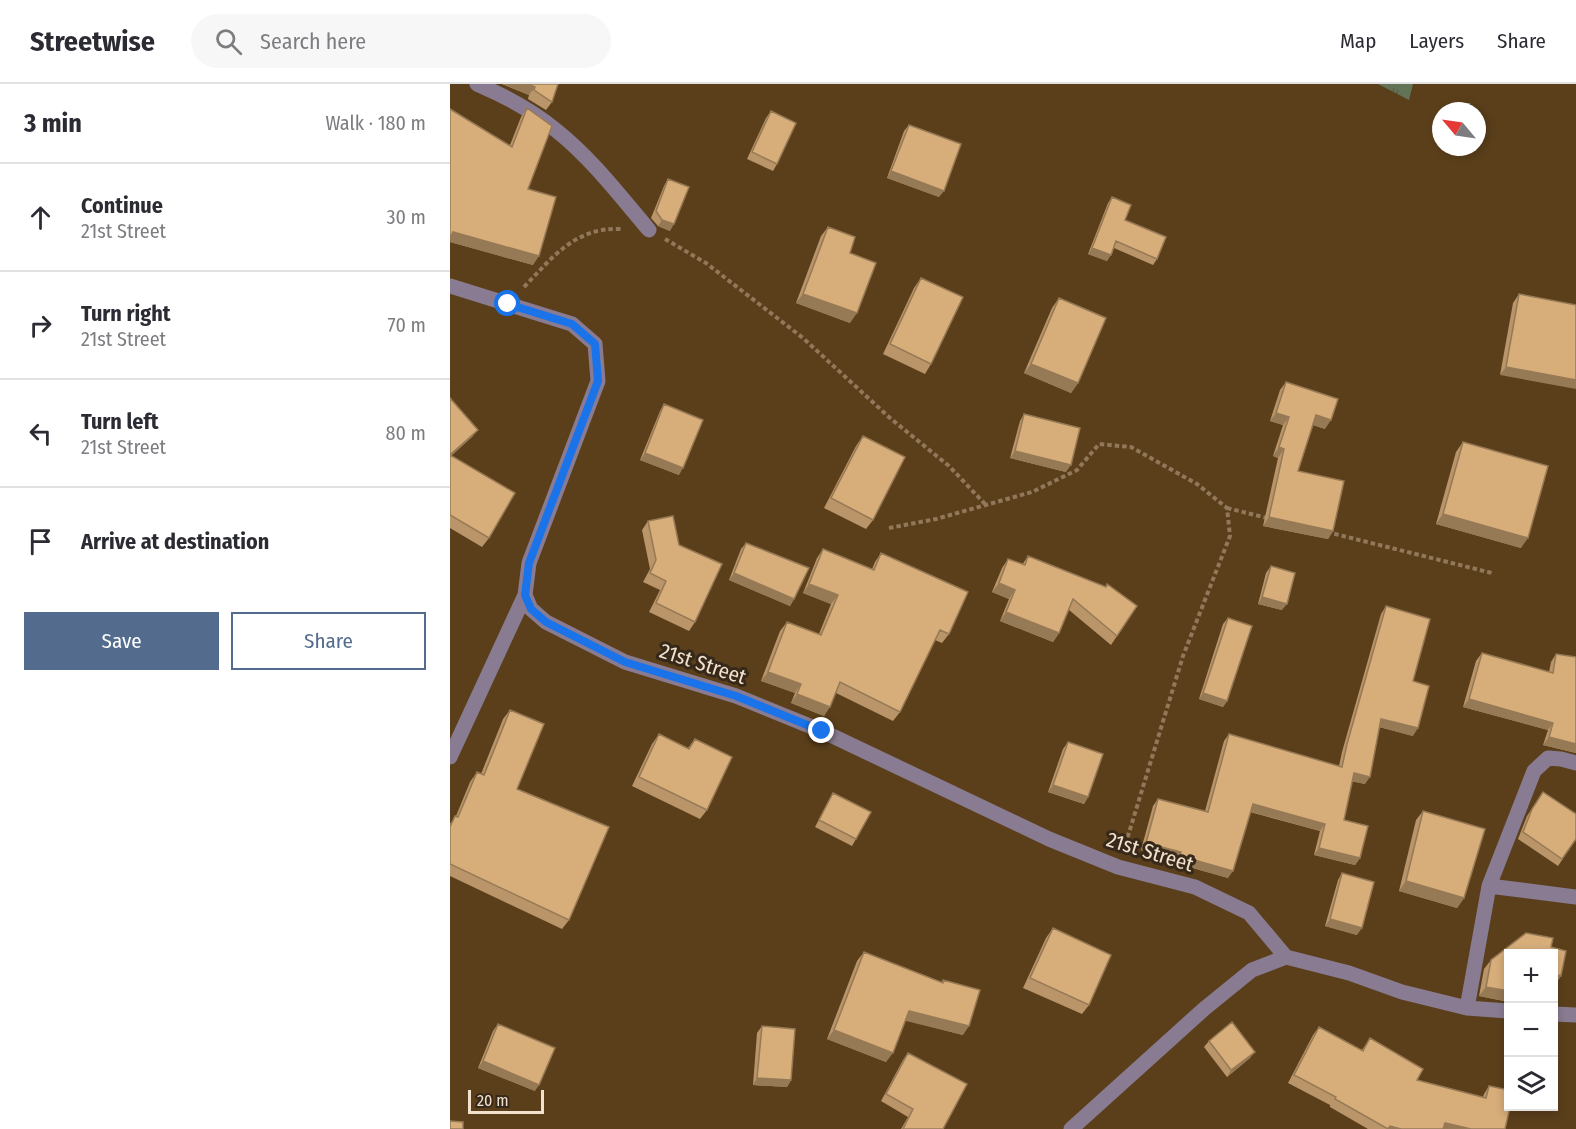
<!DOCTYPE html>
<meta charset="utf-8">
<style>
:root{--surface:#fff;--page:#f7f7f7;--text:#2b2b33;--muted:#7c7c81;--line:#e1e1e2;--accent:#536c8d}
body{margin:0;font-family:"Fira Sans Condensed",sans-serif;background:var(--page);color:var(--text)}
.controls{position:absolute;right:18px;bottom:18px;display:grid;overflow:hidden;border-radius:0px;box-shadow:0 3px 9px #0003}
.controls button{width:54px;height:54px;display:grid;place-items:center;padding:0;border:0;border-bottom:2px solid var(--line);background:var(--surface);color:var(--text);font:30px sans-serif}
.compass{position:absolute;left:982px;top:18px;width:54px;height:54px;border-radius:50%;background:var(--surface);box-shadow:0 3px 9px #0003;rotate:299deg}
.scale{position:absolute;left:18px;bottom:15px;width:76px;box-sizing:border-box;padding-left:6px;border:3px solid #f2e1cd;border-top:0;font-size:16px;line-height:21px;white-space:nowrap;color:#f2e1cd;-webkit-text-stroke:4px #36291a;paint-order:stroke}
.stop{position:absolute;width:18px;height:18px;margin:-14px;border:4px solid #1a73e8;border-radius:50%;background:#fff}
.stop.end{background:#1a73e8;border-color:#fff;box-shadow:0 2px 6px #0008}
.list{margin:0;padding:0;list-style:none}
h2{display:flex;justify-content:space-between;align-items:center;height:78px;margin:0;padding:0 24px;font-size:26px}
h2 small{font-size:20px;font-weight:400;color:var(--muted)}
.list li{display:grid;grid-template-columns:39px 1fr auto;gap:18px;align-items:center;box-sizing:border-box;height:108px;padding:0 24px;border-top:2px solid var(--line)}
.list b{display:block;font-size:22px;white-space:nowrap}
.list p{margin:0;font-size:20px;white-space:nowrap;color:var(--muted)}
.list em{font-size:20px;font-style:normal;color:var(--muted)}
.actions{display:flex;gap:12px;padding:18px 24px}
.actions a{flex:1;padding:14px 0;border:2px solid var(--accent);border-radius:0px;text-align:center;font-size:21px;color:var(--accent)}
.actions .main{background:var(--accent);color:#fff}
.icon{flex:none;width:33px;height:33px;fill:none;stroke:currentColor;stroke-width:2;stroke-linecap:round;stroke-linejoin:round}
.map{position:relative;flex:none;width:1126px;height:1045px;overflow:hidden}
header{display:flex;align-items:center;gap:36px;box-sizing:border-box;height:84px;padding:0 30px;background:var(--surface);border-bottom:2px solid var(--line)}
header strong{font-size:28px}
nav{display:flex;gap:33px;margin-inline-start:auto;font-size:21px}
.search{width:420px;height:54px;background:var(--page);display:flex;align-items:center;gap:15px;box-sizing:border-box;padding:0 21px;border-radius:33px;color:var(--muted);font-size:22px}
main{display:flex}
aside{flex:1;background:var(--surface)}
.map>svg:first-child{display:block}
.grass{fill:url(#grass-tufts)}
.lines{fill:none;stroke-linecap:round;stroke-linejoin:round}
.path{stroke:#91785a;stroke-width:4;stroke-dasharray:4.5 3;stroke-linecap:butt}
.minor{stroke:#897c92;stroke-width:15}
.wall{fill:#b99569}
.shaded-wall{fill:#967955}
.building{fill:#d7ad7a;stroke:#967955;stroke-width:1.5}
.route{stroke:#1a73e8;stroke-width:8}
.labels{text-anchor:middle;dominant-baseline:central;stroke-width:6;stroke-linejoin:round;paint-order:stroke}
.street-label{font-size:21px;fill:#f2e1cd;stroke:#36291a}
</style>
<header>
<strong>Streetwise</strong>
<div class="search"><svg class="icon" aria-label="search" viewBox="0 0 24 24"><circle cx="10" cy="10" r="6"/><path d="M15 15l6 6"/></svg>Search here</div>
<nav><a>Map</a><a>Layers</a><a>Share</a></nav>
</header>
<main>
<aside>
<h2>3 min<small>Walk · 180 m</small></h2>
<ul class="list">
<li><svg class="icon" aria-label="ahead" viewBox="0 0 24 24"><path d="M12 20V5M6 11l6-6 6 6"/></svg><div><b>Continue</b><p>21st Street</p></div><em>30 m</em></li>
<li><svg class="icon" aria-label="right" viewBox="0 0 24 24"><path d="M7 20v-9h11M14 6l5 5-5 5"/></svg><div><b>Turn right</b><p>21st Street</p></div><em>70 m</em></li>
<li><svg class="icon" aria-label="left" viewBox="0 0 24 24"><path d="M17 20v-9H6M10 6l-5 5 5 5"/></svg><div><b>Turn left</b><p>21st Street</p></div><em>80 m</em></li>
<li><svg class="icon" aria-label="arrive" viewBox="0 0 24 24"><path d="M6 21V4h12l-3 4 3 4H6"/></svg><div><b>Arrive at destination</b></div></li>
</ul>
<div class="actions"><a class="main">Save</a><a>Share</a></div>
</aside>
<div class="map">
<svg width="1126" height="1045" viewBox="0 0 1126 1045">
<defs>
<pattern id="grass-tufts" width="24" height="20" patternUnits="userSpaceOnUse" patternTransform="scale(1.5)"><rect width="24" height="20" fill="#627455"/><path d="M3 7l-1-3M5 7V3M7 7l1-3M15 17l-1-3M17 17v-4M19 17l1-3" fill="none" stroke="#565c4a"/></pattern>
</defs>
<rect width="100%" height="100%" fill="#5b3f1b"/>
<path class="grass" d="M928 0H963L959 16Z"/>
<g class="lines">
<path class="path" d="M215 155 256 179 353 254 440 334 499 382 535 420
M74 203C103 173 125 143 171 145
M777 424 817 434
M439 444 486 435 582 408 627 386 649 360 681 363 747 400 777 424 780 452 733 572 674 765
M877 448 1042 489"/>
<path class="minor" d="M27 0C55 12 83 27 107 47 142 75 170 112 199 146
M0 202 122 240 145 260 148 297 79 479 75 511 81 525 96 538 175 578 286 612 372 647 599 755 668 783 745 803 799 829 836 873
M0 673 75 511
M1039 802 1126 813
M1017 924 1039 802 1084 687 1098 674 1111 675 1126 679
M1104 930 1126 931
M621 1045 754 925 802 886 836 873 899 889 952 908 1017 924 1058 927"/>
</g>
<path class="wall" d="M52 0H108L102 18 96 26 78 15 79 11Z
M77 24 78 105 83 181 0 158V25L60 61 71 33Z
M321 27 327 80 323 87 297 75 316 34Z
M459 41 489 113 437 94 454 47Z
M218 95 220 147 208 142 201 134 214 102Z
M662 113 675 136 707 175 703 181 664 164 657 177 638 170 658 119Z
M378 143 400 169V239L346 219 371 152Z
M471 194 481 280 475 290 433 270 464 204Z
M1069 210 1126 221 1050 291 1063 219Z
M609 214 628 299 621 309 574 289 602 224Z
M836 298 875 345 863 341 848 387 883 447 878 455 813 442 828 374 823 372 833 341 820 337 830 306Z
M0 314 23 352 1 372 39 454 32 463 0 444Z
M214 320 229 391 190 376 210 327Z
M574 330 616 388 560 374 570 337Z
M413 352 423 436 416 445 374 424 406 362Z
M1013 358 1071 464 986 440 1006 368Z
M198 437 245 538 239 547 199 528 210 506 193 498 200 485 192 446Z
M296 459 344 515 340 522 279 496 291 465Z
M373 465 422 485 425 478 431 469 499 550 492 559 485 556 450 628 443 637 386 609 374 632 341 619 345 609 311 597 330 547 337 538 369 550 381 520 353 509 367 474Z
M578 472 687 522 661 561 619 526 609 549 603 558 550 537 559 515 542 508 552 484 558 475 572 481Z
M821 482 832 526 808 520 816 489Z
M936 522 963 597V652L929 643 915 700 902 697 894 736 910 774 905 781 864 771 870 747 800 728 778 794 725 779 726 776 691 766 703 722 708 715 755 727 774 657 779 650 889 682 892 668 931 530Z
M778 534 777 617 773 623 749 615 773 540Z
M1032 569 1099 588 1101 578 1106 570 1126 669 1093 661 1098 646 1013 623 1026 577Z
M60 626 67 705 119 836 112 845 0 792V740L6 732 20 698 27 688 31 690 53 635Z
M209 650 238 664 245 655 257 726 250 735 182 702 202 660Z
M618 658 638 713 634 720 598 708 613 665Z
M1093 708 1126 755 1108 782 1068 755 1077 732Z
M383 709 406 755 402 762 365 743 379 716Z
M973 727 1014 814 1007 824 949 807 966 736Z
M892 789 907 851 875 842 888 796Z
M603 844 639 921 632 930 573 904 596 854Z
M1076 849 1103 854 1101 863 1116 867 1111 892 1104 902V870H1059V918L1029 912 1034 885 1041 876Z
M414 868 492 898 493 896 513 951 455 936 436 978 377 955 407 877Z
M48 940 85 1007 28 984 43 947Z
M312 942 341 996 337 1003 303 1001 307 949Z
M869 943 912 966 920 954 967 996 1033 1013 1034 1010 1039 1002 1055 1045H918L880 1023V1021L838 999 863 951Z
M759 957 800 974 777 993 754 963Z
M458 969 493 1045H451L458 1033 431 1017 453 976Z"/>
<path class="shaded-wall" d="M52 0H78L85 3 79 11Z
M441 87 494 107 489 113 437 94Z
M212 136 224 140 220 147 208 142Z
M3 148 89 172 83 181 0 158V153Z
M642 164 661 171 657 177 638 170Z
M353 210 407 229 400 239 346 219Z
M581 280 628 299 621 309 574 289Z
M1056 283 1126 296V305L1050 291Z
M826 329 839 333 833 341 820 337Z
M866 331 881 336 875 345 860 340Z
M28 346 23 352 0 373 1 370Z
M829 363 834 365 828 374 823 372Z
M565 367 621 381 616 388 560 374Z
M195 369 233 384 229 391 190 376Z
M993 430 1078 454 1071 464 986 440Z
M819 433 883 447 878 455 813 442Z
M284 489 344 515 340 522 279 496Z
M549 499 565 506 559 515 542 508Z
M359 500 388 511 381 520 353 509Z
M812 513 837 520 832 526 808 520Z
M556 528 609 549 603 558 550 537Z
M318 588 351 600 345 609 311 597Z
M753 609 777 617 773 623 749 615Z
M347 610 380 623 374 632 341 619Z
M1019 615 1103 639 1098 646 1013 623Z
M931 635 968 644 963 652 926 642Z
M1099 653 1126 660V669L1093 661Z
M904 689 920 693 915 700 899 697Z
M603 701 638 713 634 720 598 708Z
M803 720 875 740 870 747 798 727Z
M696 759 731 768 726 776 691 766Z
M869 764 910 774 905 781 864 771Z
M730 772 783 787 778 794 725 779Z
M956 797 1014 814 1007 824 949 807Z
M880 835 912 844 907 851 875 842Z
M1104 890 1111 892 1104 902Z
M1036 903 1059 907V918L1029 912Z
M459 927 519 942 513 951 452 936Z
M384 946 443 969 436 978 377 955Z
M805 968 800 974 777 993 781 986Z
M33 977 89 1001 85 1007 28 984Z
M307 994 341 996 337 1003 303 1001Z
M995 1039 1021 1045H991Z
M940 1042 951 1045H938Z"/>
<path class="building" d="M78 0H108L102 18 84 6 85 3Z
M77 24 102 42 78 105 106 113 89 172 3 148 0 155V25L62 63Z
M321 27 346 39 327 80 302 68Z
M459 41 511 60 494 107 441 87Z
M218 95 239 103 224 140 212 136 206 127Z
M662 113 681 121 675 136 716 153 707 175 666 157 661 171 642 164Z
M378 143 405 153 400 169 426 179 407 229 353 210Z
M471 194 513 213 481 280 440 260Z
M1069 210 1126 221V296L1056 283Z
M609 214 656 234 628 299 581 280Z
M836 298 888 315 881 336 866 331 848 387 894 397 883 447 819 433 834 365 829 363 839 333 826 329Z
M0 314 28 346 1 370 0 369Z
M214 320 253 336 233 384 195 369Z
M574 330 630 344 621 381 565 367Z
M413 352 455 373 423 436 381 414Z
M1013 358 1098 382 1078 454 993 430Z
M0 371 65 409 39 454 0 431Z
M223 432 229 461 272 480 245 538 206 519 216 497 200 489 206 476 198 437Z
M296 459 359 484 344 515 284 489Z
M373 465 424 486 431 469 518 508 499 550 490 546 450 628 390 598 380 623 347 610 351 600 318 588 337 538 371 551 388 511 359 500Z
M578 472 656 503 657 500 687 522 667 552 623 515 609 549 556 528 565 506 549 499 558 475 575 481Z
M821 482 845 489 837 520 812 513Z
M936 522 980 535 963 597 979 602 968 644 931 635 920 693 904 689 894 736 918 742 910 774 869 764 875 740 803 720 783 787 730 772 731 768 696 759 708 715 758 728 779 650 892 683 897 660Z
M778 534 802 542 777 617 753 609Z
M1032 569 1103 589 1106 570 1126 573V660L1099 653 1103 639 1019 615Z
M60 626 94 640 67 705 159 743 119 836 0 780V743L5 732 8 733 27 688 34 691Z
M209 650 239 665 245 655 282 673 257 726 189 693Z
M618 658 653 670 638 713 603 701Z
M1093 708 1126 730V755L1112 775 1073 748 1082 725Z
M383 709 421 728 406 755 369 736Z
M973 727 1035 745 1014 814 956 797Z
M892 789 924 798 912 844 880 835Z
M603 844 661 871 639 921 580 894Z
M1076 849 1103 854 1101 863 1116 867 1111 892 1104 890V870H1059V907L1036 903 1041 876Z
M414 868 493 899V896L530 906 519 942 459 927 443 969 384 946Z
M782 938 805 968 781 986 759 957Z
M48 940 105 964 89 1001 33 977Z
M312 942 345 945 341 996 307 994Z
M869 943 913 967 920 954 973 985 967 996 1036 1014 1039 1002 1059 1006V1023H1060L1055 1045H1021L995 1039 993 1045H951L940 1042 938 1045 885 1015 886 1013 844 991Z
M458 969 517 1000 493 1045H453L463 1025 436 1010Z
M0 1037 13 1038V1045H0Z"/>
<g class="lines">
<path class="route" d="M58 220 122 240 145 260 148 297 79 479 75 511 81 525 96 538 175 578 286 612 372 647"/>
</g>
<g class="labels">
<g class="street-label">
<text transform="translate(253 580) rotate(18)">21st Street</text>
<text transform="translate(700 768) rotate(17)">21st Street</text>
</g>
</g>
</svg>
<div class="controls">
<button>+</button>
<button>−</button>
<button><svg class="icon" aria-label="layers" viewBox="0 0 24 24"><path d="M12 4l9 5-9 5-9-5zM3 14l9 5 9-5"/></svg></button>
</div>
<svg class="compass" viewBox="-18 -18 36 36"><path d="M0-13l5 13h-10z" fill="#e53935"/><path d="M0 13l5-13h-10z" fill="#7c7c81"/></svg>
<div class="scale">20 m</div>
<div class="stop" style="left:58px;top:220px"></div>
<div class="stop end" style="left:372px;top:647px"></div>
</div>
</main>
